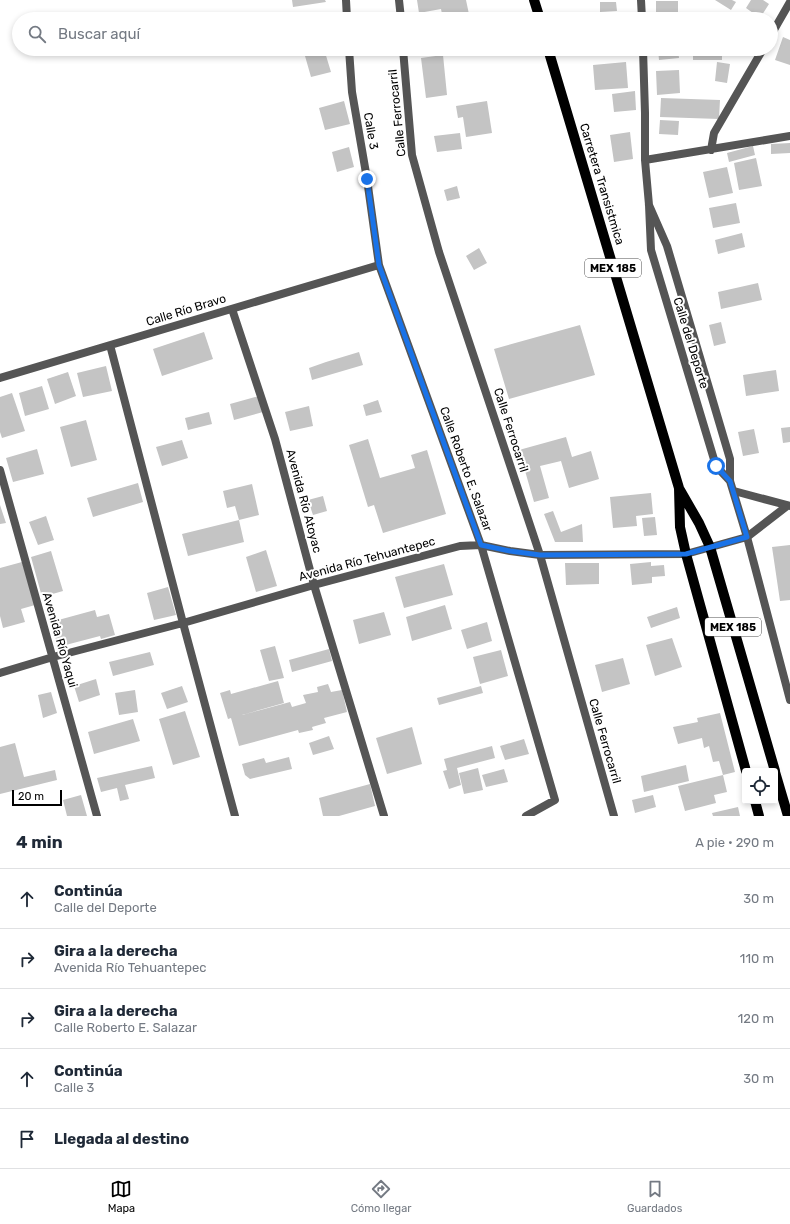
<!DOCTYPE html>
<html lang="es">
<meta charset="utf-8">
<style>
:root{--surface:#fff;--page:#f6f6f7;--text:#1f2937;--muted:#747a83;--line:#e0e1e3;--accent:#000}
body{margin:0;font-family:Rubik,sans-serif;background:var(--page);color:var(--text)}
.controls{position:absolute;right:12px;bottom:12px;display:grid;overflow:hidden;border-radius:4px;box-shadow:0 2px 6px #0003}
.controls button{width:36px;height:36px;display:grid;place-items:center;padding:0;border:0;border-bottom:1px solid var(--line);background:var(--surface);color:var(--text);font:20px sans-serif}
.scale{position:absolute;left:12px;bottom:10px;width:50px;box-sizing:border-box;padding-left:4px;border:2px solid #000;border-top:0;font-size:11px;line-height:14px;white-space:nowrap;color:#000;-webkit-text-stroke:3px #fff;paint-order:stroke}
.stop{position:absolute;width:12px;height:12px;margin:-9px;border:3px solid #1a73e8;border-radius:50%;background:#fff}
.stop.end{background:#1a73e8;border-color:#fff;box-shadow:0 1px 4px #0008}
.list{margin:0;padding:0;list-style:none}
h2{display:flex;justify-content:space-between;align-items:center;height:52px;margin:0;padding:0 16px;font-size:17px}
h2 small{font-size:13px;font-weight:400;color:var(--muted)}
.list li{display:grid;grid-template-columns:26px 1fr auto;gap:12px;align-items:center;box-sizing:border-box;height:60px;padding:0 16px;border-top:1px solid var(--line)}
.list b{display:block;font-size:15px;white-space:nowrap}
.list p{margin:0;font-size:13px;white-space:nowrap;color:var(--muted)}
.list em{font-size:13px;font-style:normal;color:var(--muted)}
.icon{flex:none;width:22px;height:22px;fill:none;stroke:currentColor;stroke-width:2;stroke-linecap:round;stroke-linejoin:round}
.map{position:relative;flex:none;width:790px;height:816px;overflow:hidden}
.search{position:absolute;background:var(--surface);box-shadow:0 2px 6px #0003;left:12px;right:12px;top:12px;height:44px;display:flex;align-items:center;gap:10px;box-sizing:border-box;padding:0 14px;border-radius:22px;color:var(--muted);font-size:15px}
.sheet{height:352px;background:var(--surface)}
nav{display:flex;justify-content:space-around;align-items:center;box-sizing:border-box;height:56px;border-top:1px solid var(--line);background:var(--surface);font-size:11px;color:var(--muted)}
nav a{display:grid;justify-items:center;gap:2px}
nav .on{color:var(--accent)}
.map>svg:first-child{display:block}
.building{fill:#c4c4c4}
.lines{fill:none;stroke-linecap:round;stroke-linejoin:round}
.lane{stroke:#555;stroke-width:8}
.street{stroke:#555;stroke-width:8}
.primary{stroke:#000;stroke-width:10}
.route{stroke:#1a73e8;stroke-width:5}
.labels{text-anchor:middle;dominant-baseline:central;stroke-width:4;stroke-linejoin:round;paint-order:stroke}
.shield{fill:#fff;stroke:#4c4c4c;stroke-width:1}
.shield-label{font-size:11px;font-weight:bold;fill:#000}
.street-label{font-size:12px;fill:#000;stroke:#fff}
</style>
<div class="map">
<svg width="790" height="816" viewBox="0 0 790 816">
<rect width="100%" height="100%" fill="#fff"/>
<path class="building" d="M292 0H325L326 2 293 7Z
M417 0H466L470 19H443L441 9 419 13Z
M715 0H732L736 2 731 10Z
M751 0H763L769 4 760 18 746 8Z
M656 1H678V19H656Z
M600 2H616L617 11 600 12Z
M783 37 790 40V65L775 60Z
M303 49H324L331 72 311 77Z
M658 49H678L679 58 659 60Z
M693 49H722V60H693Z
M443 55 447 95 426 98 421 58Z
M626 62 628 88 595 90 593 65Z
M717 62 730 64 727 83 715 81Z
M679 70 680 93 657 95 656 71Z
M635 91 636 110 614 112 612 94Z
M661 98 720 100 719 119 660 117Z
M344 101 350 124 325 130 319 108Z
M487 101 492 133 466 137 463 117 458 118 456 106Z
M660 120 679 121 678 135 659 134Z
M630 132 633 159 614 162 610 135Z
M460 133 462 149 437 152 434 136Z
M790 143V153L771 154V144Z
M753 146 755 155 729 162 727 153Z
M349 147 354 167 337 172 332 152Z
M756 158 762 186 739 190 734 163Z
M727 167 733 193 709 198 703 172Z
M457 186 460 198 447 201 444 190Z
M736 203 740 223 713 228 709 208Z
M742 233 745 247 718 254 715 240Z
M479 248 487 263 474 270 466 256Z
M758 283 762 300 721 309 718 292Z
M721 322 726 343 714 346 709 325Z
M580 325 595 375 509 399 494 349Z
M204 332 213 359 162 376 153 349Z
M359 352 363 365 312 380 309 368 326 362Z
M106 366 112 391 83 397 77 373Z
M776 370 779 391 746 396 743 375Z
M68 372 76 396 55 404 47 379Z
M42 386 49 409 25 416 19 393Z
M12 393 25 431 2 438 0 432V397Z
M259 396 263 412 234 420 230 404Z
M378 400 382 412 366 416 363 405Z
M309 406 313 426 290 431 285 412Z
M209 412 212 424 188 430 185 418Z
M86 420 97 460 71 467 60 427Z
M790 427V442L783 443 781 428Z
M754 429 759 453 743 456 738 432Z
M566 437 572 457 591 451 599 479 569 488 561 461 540 466 549 498 534 502 519 450Z
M368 439 380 478 415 468 411 455 427 450 446 514 383 533 374 505 368 507 349 445Z
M182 440 188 458 162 466 156 447Z
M37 449 44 474 13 482 6 458Z
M138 483 143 502 93 517 87 498Z
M252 484 259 515 239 520 235 506 227 508 223 491Z
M651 493 653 514 636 516 637 526 613 528 610 497Z
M323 496 327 511 313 515 308 500Z
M0 505 6 523 0 524Z
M553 511 561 532 582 524 583 542H555L544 514Z
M46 516 54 540 38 545 29 522Z
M655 517 657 535 644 536 642 518Z
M239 520 244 542 188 556 182 534Z
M790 545V600L780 601 772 547Z
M266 550 277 586 256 592 246 557Z
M51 551 63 591 42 597 31 557Z
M22 562 35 605 21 609 25 622 3 628 0 616V568Z
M651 562V566L664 565 665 576 652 577V583L632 585 630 564Z
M565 563H599V584L566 585Z
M444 564 453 595 404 608 395 577Z
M168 587 176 615 154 620 147 593Z
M445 605 452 629 412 641 406 617Z
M677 607 680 618 651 628 647 617Z
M95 610 97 617 109 614 115 635 101 639 100 636 58 647 51 622Z
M384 612 391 635 359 644 353 620Z
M487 622 492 641 467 649 461 630Z
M672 638 682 667 655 676 646 645Z
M275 646 284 678 269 681 260 650Z
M329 649 332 661 292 672 289 660Z
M501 650 508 676 480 684 473 657Z
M150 652 154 665 113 676 109 662Z
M623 658 630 684 602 692 595 665Z
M96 679 100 695 79 702 74 686Z
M278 681 284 703 242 715 290 702 292 707 306 703 303 695 318 692 317 687 328 684 331 692 342 690 347 712 324 718 326 723 312 727 313 730 299 733 298 730 239 746 231 718 228 719 220 693 230 690 231 694Z
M182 686 188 702 167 709 161 693Z
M481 686 483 693 439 705 437 698Z
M135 690 138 712 119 715 115 693Z
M51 692 57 713 43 718 38 695Z
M185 711 200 757 173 765 159 719Z
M720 713 735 772 723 775 719 761 713 762 709 746 704 748 702 738 678 744 673 727 698 722 697 718Z
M133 719 140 741 94 754 88 732Z
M412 727 422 764 387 774 376 738Z
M329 736 334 749 313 755 309 743Z
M524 739 529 754 505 760 500 746Z
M15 743 24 777 55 770 57 780 0 794V747Z
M492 746 495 758 457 768 461 785 449 789 443 771 447 770 444 759Z
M289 757 292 769 250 779 245 775 242 764 264 758 266 763Z
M686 765 689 781 644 792 641 776Z
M152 766 155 778 125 785 129 799 120 801 117 788 101 792 97 778Z
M478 768 483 790 464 794 459 773Z
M504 769 508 782 486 787 482 775Z
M723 775 727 792 714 795 716 803 685 811 678 786Z
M370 784 375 806 339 816H323L319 798Z
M81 795 87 816H67L63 800Z
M653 795 656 807 635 813 632 800Z
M738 807 740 816H713L712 813Z"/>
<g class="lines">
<path class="lane" d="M734 491 790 506
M747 537 787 506"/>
<path class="street" d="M346 0 347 19
M399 0 401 19
M641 0 642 19
M771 35 790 2
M349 49 352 92 367 179 379 265 481 545 555 800 526 816
M403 49 412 155 439 252 540 555 614 816
M643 49 645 113V160L649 205 651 250 716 466 730 481
M711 150 714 133 763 49
M645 160 790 136
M649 205 667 246 730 459V481L747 537 790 700
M232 309 275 439 314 585 384 816
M110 345 183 623 235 816
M0 378 379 265
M0 470 97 816
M0 673 53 657 183 623 314 585 460 546 481 545 510 551 540 555 686 554 747 537"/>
<path class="primary" d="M534 0 540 19
M548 49 679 488 680 527 686 554 746 771
M680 490 699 523 710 547 775 771
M775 772 788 816
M755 801 759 816"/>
</g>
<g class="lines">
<path class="route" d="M367 179 379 265 481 545 510 551 540 555 686 554 747 537 730 481 716 466"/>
</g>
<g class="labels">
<g class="shield">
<rect x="585" y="259" width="56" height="18" rx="3"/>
<rect x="705" y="618" width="56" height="18" rx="3"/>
</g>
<g class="shield-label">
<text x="613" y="268">MEX 185</text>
<text x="733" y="627">MEX 185</text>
</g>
<g class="street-label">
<text transform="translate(397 113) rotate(-96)">Calle Ferrocarril</text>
<text transform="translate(371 131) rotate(80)">Calle 3</text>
<text transform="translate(602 184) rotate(73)">Carretera Transistmica</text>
<text transform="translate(186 310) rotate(-17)">Calle Río Bravo</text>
<text transform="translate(691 343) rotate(73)">Calle del Deporte</text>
<text transform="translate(511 430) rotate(72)">Calle Ferrocarril</text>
<text transform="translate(466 469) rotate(70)">Calle Roberto E. Salazar</text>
<text transform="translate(304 501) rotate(75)">Avenida Río Atoyac</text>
<text transform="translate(367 559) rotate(-15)">Avenida Río Tehuantepec</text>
<text transform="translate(60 640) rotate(74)">Avenida Río Yaqui</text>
<text transform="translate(605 741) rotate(74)">Calle Ferrocarril</text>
</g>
</g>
</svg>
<div class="controls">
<button><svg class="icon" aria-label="locate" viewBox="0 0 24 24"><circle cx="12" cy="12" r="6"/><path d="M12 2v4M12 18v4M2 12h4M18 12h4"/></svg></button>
</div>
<div class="scale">20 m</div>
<div class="stop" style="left:716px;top:466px"></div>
<div class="stop end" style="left:367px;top:179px"></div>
<div class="search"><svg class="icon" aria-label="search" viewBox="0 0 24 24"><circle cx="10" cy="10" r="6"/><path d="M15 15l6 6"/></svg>Buscar aquí</div>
</div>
<section class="sheet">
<h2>4 min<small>A pie · 290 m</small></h2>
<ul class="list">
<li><svg class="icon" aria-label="ahead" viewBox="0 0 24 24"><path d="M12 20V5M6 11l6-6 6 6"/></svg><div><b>Continúa</b><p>Calle del Deporte</p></div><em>30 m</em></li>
<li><svg class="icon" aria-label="right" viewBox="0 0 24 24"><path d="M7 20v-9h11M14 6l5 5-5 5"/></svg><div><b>Gira a la derecha</b><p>Avenida Río Tehuantepec</p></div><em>110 m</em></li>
<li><svg class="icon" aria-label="right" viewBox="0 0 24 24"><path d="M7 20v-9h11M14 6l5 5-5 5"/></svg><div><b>Gira a la derecha</b><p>Calle Roberto E. Salazar</p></div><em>120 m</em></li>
<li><svg class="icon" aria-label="ahead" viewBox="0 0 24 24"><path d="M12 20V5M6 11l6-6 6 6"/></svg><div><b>Continúa</b><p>Calle 3</p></div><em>30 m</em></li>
<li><svg class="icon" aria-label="arrive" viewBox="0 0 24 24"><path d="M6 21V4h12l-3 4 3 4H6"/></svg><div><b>Llegada al destino</b></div></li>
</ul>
</section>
<nav>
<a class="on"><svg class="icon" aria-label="map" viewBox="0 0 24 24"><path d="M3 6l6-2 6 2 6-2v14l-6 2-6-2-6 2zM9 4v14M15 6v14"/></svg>Mapa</a>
<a><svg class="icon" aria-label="directions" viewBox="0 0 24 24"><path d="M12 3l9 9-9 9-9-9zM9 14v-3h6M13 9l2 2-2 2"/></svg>Cómo llegar</a>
<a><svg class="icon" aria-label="saved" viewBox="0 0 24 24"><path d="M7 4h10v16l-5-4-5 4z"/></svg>Guardados</a>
</nav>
